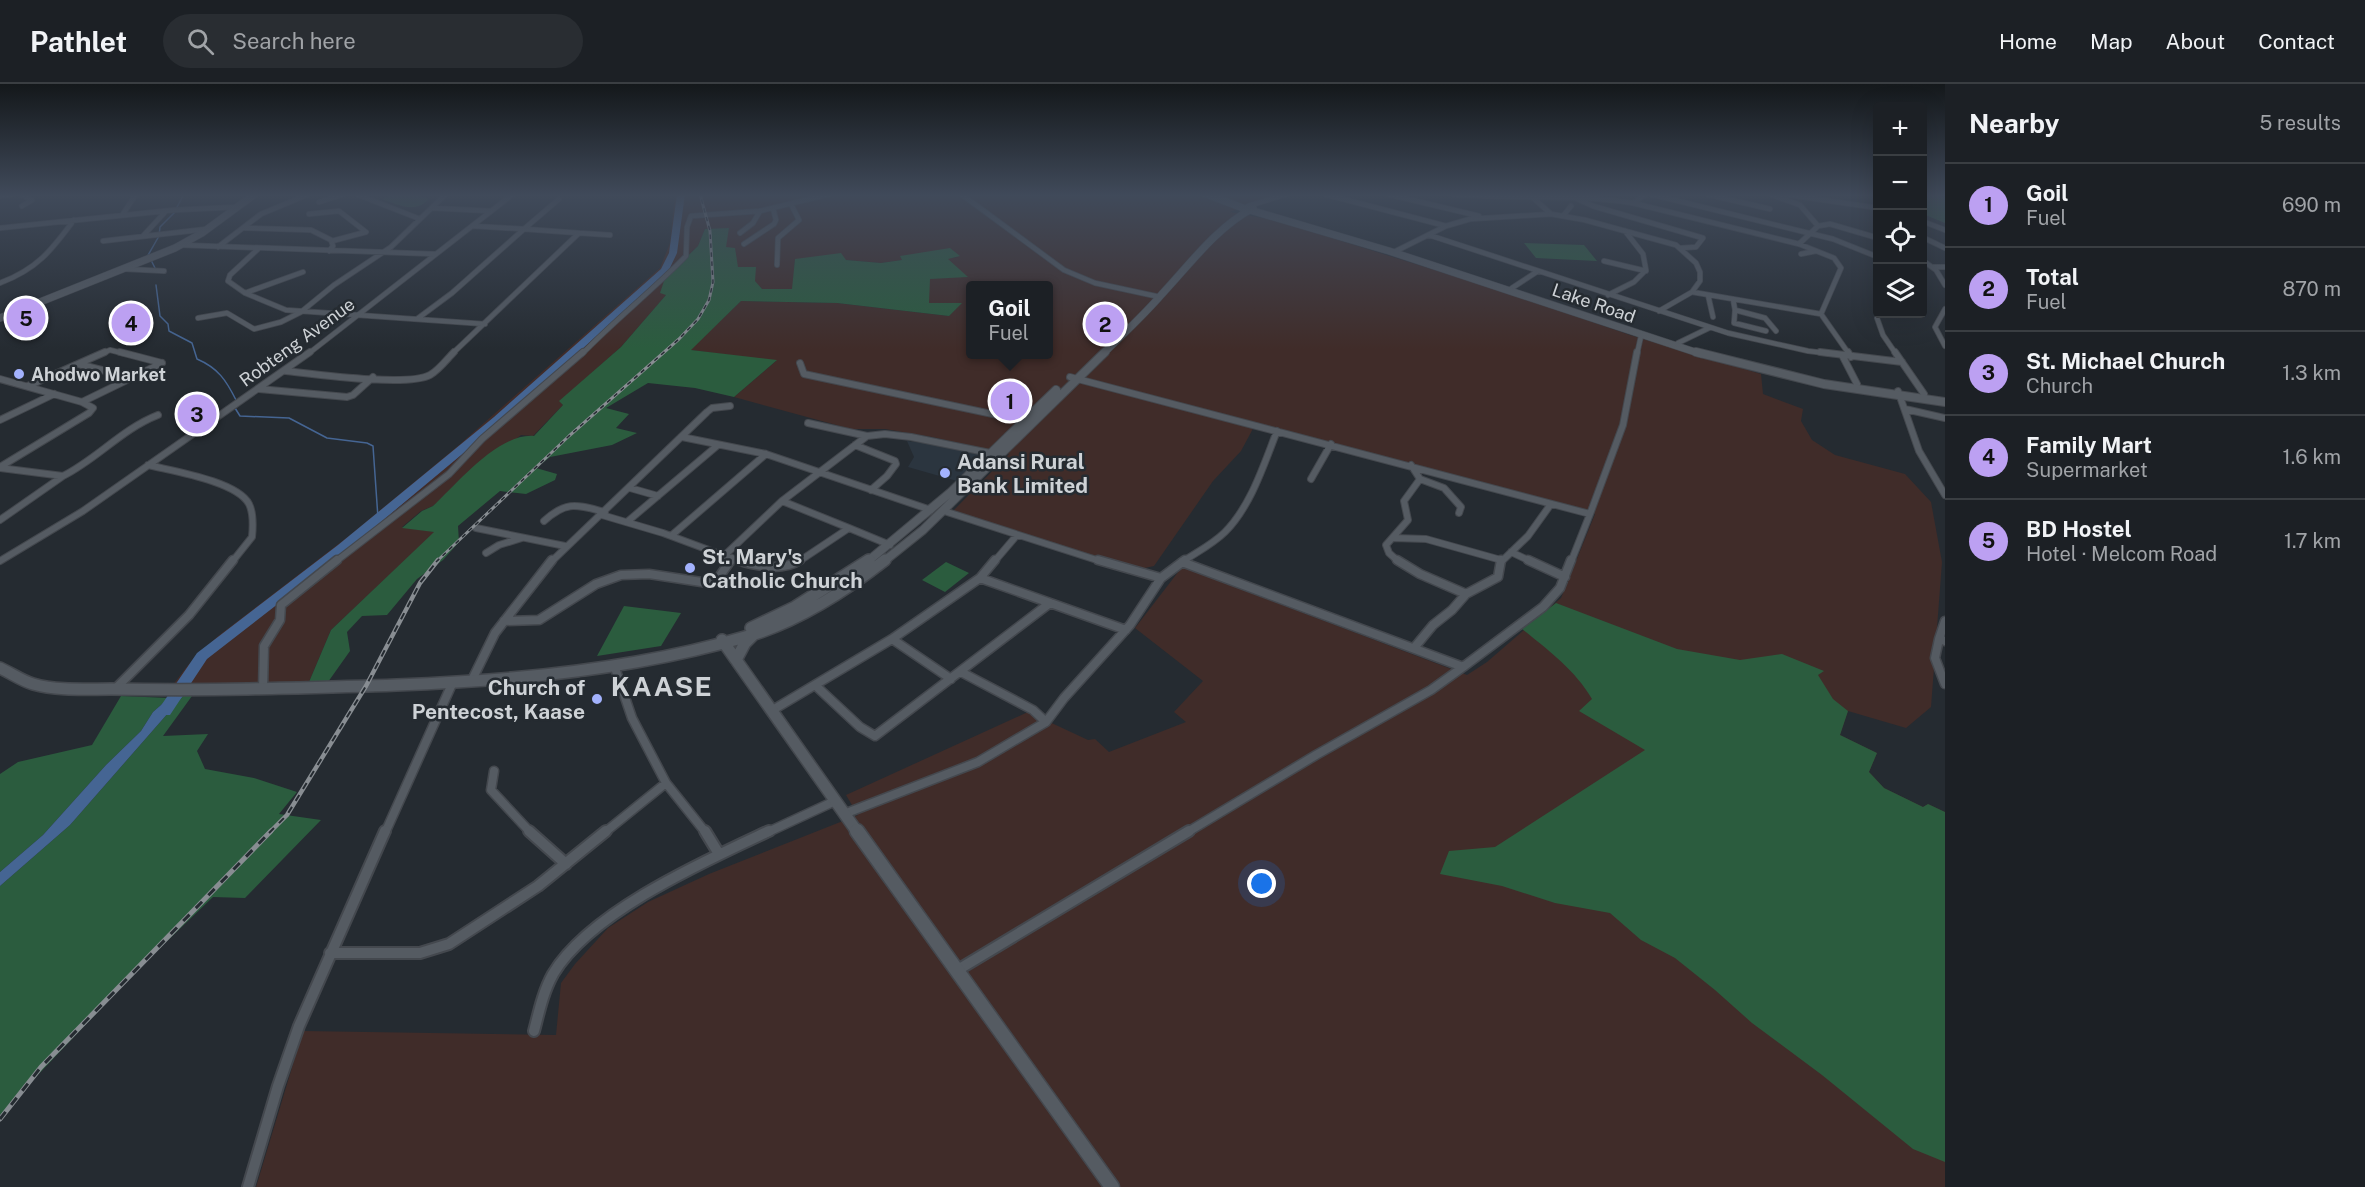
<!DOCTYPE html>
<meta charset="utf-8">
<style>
:root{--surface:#1c2025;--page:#292d32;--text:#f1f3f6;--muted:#a0a3a7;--line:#3a3e42;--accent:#bca0f2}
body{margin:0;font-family:"Public Sans",sans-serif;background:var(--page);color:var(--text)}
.controls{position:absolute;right:18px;top:18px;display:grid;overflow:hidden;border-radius:6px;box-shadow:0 6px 24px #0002}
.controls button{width:54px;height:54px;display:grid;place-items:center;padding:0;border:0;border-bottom:2px solid var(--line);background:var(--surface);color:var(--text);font:30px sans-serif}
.you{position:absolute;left:1262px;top:800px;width:21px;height:21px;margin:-15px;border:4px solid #fff;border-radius:50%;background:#1a73e8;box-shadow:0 0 0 9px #1a73e833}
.badge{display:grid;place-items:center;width:39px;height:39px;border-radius:50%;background:var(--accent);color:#111;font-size:20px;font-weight:700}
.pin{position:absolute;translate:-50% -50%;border:3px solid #fff;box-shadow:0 2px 6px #0006}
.popup{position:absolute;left:966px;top:197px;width:87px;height:78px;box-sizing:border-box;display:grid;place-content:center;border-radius:6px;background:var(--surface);filter:drop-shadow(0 2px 4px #0005);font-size:20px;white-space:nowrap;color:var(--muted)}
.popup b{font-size:22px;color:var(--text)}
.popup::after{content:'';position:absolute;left:50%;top:100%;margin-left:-12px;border:12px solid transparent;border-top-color:var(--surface)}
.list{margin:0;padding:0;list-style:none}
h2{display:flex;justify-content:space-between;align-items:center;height:78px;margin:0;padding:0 24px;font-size:26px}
h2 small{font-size:20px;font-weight:400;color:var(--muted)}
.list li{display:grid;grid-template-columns:39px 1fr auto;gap:18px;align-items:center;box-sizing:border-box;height:84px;padding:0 24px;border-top:2px solid var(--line)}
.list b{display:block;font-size:22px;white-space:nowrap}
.list p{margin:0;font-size:20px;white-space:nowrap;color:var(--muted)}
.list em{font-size:20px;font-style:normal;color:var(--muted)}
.icon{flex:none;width:33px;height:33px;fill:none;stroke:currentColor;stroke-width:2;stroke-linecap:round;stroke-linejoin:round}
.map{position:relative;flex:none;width:1945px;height:1103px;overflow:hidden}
header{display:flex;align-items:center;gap:36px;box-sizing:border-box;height:84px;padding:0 30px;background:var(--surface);border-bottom:2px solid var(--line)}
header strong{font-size:28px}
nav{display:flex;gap:33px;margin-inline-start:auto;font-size:21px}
.search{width:420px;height:54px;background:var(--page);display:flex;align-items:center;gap:15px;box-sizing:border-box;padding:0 21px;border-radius:33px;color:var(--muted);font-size:22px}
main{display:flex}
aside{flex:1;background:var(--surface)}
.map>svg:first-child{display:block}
.built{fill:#2b353f}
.industrial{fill:#402c29;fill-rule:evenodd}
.green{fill:#2b5c3e}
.water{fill:#456593}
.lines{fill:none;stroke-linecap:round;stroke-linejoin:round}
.stream{stroke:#456593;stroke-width:1.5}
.river{fill:#456593;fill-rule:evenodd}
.street-far3-casing{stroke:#44484e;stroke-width:6}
.street-far2-casing{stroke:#44484e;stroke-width:8}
.street-far1-casing{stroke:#44484e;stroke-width:11}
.street-casing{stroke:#44484e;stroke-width:14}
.secondary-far3-casing{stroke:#44484e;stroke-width:8}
.secondary-far2-casing{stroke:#44484e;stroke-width:10}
.secondary-far1-casing{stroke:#44484e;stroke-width:14}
.secondary-casing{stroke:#44484e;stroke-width:17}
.street-far3{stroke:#555b62;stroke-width:4.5}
.street-far2{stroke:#555b62;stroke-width:6}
.street-far1{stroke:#555b62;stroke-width:8}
.street{stroke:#555b62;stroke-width:10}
.secondary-far3{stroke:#555b62;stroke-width:7}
.secondary-far2{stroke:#555b62;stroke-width:8}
.secondary-far1{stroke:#555b62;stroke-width:11}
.secondary{stroke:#555b62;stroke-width:14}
.rail-far2-casing{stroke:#888d92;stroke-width:3}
.rail-far1-casing{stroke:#888d92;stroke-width:4.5}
.rail-casing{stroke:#888d92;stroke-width:5}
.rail-far2{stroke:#252b31;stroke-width:1.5;stroke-dasharray:4.5;stroke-linecap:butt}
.rail-far1{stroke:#252b31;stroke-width:2;stroke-dasharray:7;stroke-linecap:butt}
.rail{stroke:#252b31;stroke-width:3;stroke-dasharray:9;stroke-linecap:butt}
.poi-dot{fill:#a3b2fd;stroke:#252b31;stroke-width:2}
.labels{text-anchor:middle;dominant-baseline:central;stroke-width:5;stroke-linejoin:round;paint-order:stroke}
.far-street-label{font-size:18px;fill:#ced2d6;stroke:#252b31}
.far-poi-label{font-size:18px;font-weight:bold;fill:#ced2d6;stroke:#252b31;text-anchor:start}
.poi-label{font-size:21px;font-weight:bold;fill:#ced2d6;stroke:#252b31;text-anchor:start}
.district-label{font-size:27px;font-weight:bold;letter-spacing:1.5px;fill:#ced2d6;stroke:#252b31}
</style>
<header>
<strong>Pathlet</strong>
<div class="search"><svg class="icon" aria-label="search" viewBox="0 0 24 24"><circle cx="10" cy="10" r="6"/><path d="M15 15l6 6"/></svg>Search here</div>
<nav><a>Home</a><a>Map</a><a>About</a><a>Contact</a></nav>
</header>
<main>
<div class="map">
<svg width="1945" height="1103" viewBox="0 0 1945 1103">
<rect width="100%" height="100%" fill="#252b31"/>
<path class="built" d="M907 357 942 361 986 371 957 397 908 383 914 373Z"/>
<path class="industrial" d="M675 110H1279L1230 128 1274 136 1502 207 1630 251 1761 290 1763 310 1803 325 1801 337 1812 356 1835 371 1905 390 1931 418 1942 478 1931 623 1906 644 1848 627 1840 651 1877 669 1869 688 1884 704 1923 723 1928 720 1945 728V1103H256L303 947 556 951 561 899 575 880 608 844 648 818 709 790 858 731 846 711 1028 628 1088 656 1095 655 1109 668 1186 638 1174 628 1203 597 1135 544 1182 483 1467 591 1487 578 1561 514 1595 430 1256 339 1241 367 1213 397 1154 482 1140 485 1123 481 953 427 1009 370 932 353 885 345H851L734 313 776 277 690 266 741 217 837 219 949 232 961 219H929V195L948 174 959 173 900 172 903 176 881 179 846 176 795 175 793 205H762L738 183 726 164 705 145 698 162 665 194 667 210 621 263 560 317 563 321 533 352 521 351 433 422 421 427 402 443 435 448 331 546 309 598 172 602 188 581 218 552 350 451 459 361 660 184 670 159ZM971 202H1049V270H971Z"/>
<path class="green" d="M393 110H412L429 115C415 130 399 121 382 115Z
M1923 110 1945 113V139L1923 130Z
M729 144 726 163 735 164 738 183H756L755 197 762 205H792L795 175 841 169 846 176 881 179 902 176 900 172 950 164 960 172 948 175 968 193 930 195 929 219H962L949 232 837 219 741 217 691 266 777 276 734 313 695 304 648 299 606 324 629 330 616 344 637 349 612 361 550 373 536 384 557 390 555 396 526 410 500 407 458 442 459 458 443 476 417 495 387 531 362 532 347 548 350 567 328 598H309L331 546 434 448 402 444 422 427 433 422C458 399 498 349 534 352L563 321 559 317 621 263 666 211 660 209 665 194 698 162 705 145Z
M1524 159 1584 161 1597 177 1536 174Z
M946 478 969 489 945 508 922 496Z
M1556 519 1677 565 1740 576 1782 570 1824 587 1818 591 1833 615 1848 627 1840 651 1877 669 1869 688 1884 704 1923 723 1928 720 1945 728V1078L1913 1065 1822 991 1752 939 1715 906 1675 874 1641 856 1610 829 1555 819 1502 802 1440 790 1449 767 1495 763 1645 666 1579 627 1592 615C1575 586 1548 566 1522 545Z
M624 522 681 529 661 562 597 572Z
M121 612 169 614 153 628 141 647 106 681 43 751 0 788V690L18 678 92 661Z
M183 612H192L163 652 208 650 197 667 205 685 254 694 297 708 279 730 321 736 245 814 213 813 140 883 0 1031V802L70 741Z"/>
<path class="water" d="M183 612 70 741 0 802V788L43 751 106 681 141 647 153 628 169 614Z"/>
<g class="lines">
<path class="stream" d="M176 125 184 110
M147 173 159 152 160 143 175 128
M151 176 156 186
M156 201 160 232 168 240 169 247 192 259 197 275C218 284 226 296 236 316
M235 324 240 332 289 334 327 354 367 359 373 362 378 434"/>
<path class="river" d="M677 110H685L677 169 668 188 502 337 346 467 207 575 170 631H160L158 627 160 623 197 569 338 461 494 333 661 185 669 169Z"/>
<g class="street-far3-casing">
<path id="street-far3" d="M21 110 32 116 22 122
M356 110 420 135
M961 110 1064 186 1095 199 1160 213
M1324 110 1446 142
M1387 110 1479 132
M1453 110C1513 116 1574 109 1633 119
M1646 110 1633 119 1799 160 1834 174 1841 184 1821 230
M1650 110 1833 155 1878 173
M1706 110 1770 125
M1769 110 1800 121 1818 142
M1783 110 1878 124
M1530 111 1551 130
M0 112 13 110
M1573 113 1593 122 1703 154 1696 163 1681 164
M319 118 344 110
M1248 122 1287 110
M432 124 491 127
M123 130 136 110
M309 130 339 127 366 148 332 157
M1563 132 1571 122
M1922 137 1945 146
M473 142 524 145
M0 144 174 126 237 123
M245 144 311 146 331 156 333 162 329 167
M579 149 610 151
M740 149 753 139 760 127 830 110
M1429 151 1728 249 1808 267 1833 270
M143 152 166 127
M1922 153 1945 164
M103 157 207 145
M744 160 774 140 776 136 773 124
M1799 160 1818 142 1830 140 1878 154
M181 161 435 170
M218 163 261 130 309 110
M258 165 230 191 228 197 245 209 286 226 485 240
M1394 168 1446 142 1470 135 1551 130 1585 136 1676 161 1696 179 1700 188V197L1692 208 1659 227
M1801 170 1816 167
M1922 176 1936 186 1945 201
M1604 177 1646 187
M777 181 778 154 799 136 791 120
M1932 183H1945
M125 185 164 187
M0 199C37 185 51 167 74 136
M1512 204 1538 187
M1692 208 1821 230 1849 270
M245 209 303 188
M1608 211 1634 198 1646 186 1643 170 1625 147
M1708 211 1713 233
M1733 215 1735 226 1765 234 1776 247
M1945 225 1935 243 1945 262
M1735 226 1734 239 1766 247
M1879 230 1877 234 1883 251 1896 270
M198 234 227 229 254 245 281 238 301 228 334 201 391 163 446 110
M417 235 452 209 524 145
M1678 259 1709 244
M101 270 110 266 126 270
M308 270 513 110
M452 270 579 149 524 145 559 115
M582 270C615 236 653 206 686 172L687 143 691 132 760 127
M1637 270 1641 252"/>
</g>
<g class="street-far2-casing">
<path id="street-far2" d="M120 268 162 279
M1820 268 1902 278
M1848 268 1851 273
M1895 268 1924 310
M1842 271 1857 300
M800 279 804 290 1025 337
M78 280 133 294
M286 287C314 290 408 303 430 291 439 286 447 275 454 268
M1070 293 1590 430 1623 341 1637 268
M0 295 82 318 93 324 89 329 0 383
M28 302 105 268
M259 305 347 313 353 311 373 293
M1898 307 1919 367 1945 411
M82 318 162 279
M1905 325 1945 334
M0 336 54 310
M808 339 867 352
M682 353 766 370 931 426
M855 361 895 377 896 380 887 392 871 406
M148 381C172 387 237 397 249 420 254 430 253 443 252 453L232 478
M1411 381 1420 395 1444 404 1461 423 1459 429
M0 384 63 392 0 436
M63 392C97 375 122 345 158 331
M1311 395 1331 360
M630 404 658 412
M782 417 849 444
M944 427 1103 478
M602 431 663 449 741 478
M544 437C567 416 577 421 605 428
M627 438 718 361
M476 444 565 462
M672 451 766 370
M1394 454 1426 455 1501 476
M1511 468 1532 478
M486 469 499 461 522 454
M725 471 782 417 867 352 885 350 911 353 990 369
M0 477 83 427 310 268
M335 478 449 390 482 355 583 268
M551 478 707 328 712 324 730 322
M730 478 732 474
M798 478 849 444 890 461
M994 478 1017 451
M1182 478C1197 468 1213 460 1225 448 1251 422 1264 380 1277 347
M1399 478 1389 469 1386 461 1408 436 1404 417 1420 395
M1501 478 1528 452 1551 420
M1571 478 1590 430"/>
</g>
<g class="street-far1-casing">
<path id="street-far1" d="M736 476C756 482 782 488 800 476
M1098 476 1161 494 1185 476
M1397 476 1420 490 1466 510
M1528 476 1565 493
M1182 478 1463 583 1431 606 1316 671 1186 749
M980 494 1126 546
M504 537 539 536 596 500 621 491 649 490 708 499 719 493 731 476
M1945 537 1939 555 1945 557
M892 555 980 494 995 476
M1939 555 1935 574 1945 600
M1414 564 1433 541 1452 526 1466 510 1498 493 1501 476
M614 581 632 634 666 699 706 749
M1463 583 1543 523 1560 504 1571 476
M961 588 1033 626 1046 638 1064 614 1130 541 1161 494
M471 598 495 549 552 476
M816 602 860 643 875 652 1050 519
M115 605 189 531 233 476
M263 605 264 562 280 536 281 521 337 476
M771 627 892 555 951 595
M494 687 491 706 531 749
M844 730 978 678 1046 638
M385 749 452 600
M604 749 666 699
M766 749 835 717"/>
</g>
<g class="street-casing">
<path id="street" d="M529 747 566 780
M705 747 719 770
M330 869H420L449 860 538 802 606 747
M956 887 1189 747
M534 947C539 928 543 908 553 890 590 828 705 777 769 747
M248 1103 278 1002 299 942 385 747"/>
</g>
<g class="secondary-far3-casing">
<path id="secondary-far3" d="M1206 110 1243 124 1389 167 1701 270
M0 234 175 164 202 149 255 110
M1103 270C1123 250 1144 231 1162 210 1191 179 1216 144 1253 124"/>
</g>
<g class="secondary-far2-casing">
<path id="secondary-far2" d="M1696 268 1824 300 1945 318
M867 478 951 408 1056 306
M883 478 923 446 1105 268"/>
</g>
<g class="secondary-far1-casing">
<path id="secondary-far1" d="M751 544 795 523 869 476
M722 556 858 749
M736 576 745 559 753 551
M0 584C11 589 22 597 33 600 57 607 86 605 111 605 157 606 203 606 248 605 415 601 584 600 745 553 795 539 844 508 885 476"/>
</g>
<g class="secondary-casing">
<path id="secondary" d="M857 747 1112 1103"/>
</g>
<use href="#street-far3" class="street-far3"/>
<use href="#street-far2" class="street-far2"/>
<use href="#street-far1" class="street-far1"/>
<use href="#street" class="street"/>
<use href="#secondary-far3" class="secondary-far3"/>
<use href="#secondary-far2" class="secondary-far2"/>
<use href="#secondary-far1" class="secondary-far1"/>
<use href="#secondary" class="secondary"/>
<g class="rail-far2-casing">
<path id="rail-far2" d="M436 478 569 352 679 255 698 235 709 216 713 198 710 147 700 110"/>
</g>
<g class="rail-far1-casing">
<path id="rail-far1" d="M269 749 287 731 366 602 420 499 438 476"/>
</g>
<g class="rail-casing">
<path id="rail" d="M0 1035 41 983 271 747"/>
</g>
<use href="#rail-far2" class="rail-far2"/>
<use href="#rail-far1" class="rail-far1"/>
<use href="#rail" class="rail"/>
</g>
<linearGradient id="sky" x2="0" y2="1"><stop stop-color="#14181b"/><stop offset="0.42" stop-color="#404a5a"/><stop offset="1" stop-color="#404a5a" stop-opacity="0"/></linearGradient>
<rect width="1945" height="265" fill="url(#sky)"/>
<g class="poi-dot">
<circle cx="19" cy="290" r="6"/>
<circle cx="945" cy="389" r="6"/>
<circle cx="690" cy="484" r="6"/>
<circle cx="597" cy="615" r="6"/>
</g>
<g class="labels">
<g class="far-street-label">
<text transform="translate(1594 219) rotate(19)">Lake Road</text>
<text transform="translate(297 258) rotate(-36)">Robteng Avenue</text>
</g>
<g class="far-poi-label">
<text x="31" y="290">Ahodwo Market</text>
</g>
<g class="poi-label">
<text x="957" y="377">Adansi Rural<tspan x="957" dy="24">Bank Limited</tspan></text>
<text x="702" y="472">St. Mary's<tspan x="702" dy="24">Catholic Church</tspan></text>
<text x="585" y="603" text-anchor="end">Church of<tspan x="585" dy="24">Pentecost, Kaase</tspan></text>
</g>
<g class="district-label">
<text x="662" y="602">KAASE</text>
</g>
</g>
</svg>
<div class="controls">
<button>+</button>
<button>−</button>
<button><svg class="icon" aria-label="locate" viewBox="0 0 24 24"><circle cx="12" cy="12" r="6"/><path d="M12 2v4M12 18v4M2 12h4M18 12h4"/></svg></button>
<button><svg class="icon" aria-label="layers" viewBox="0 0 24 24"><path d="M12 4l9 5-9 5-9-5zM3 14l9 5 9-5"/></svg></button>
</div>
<div class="you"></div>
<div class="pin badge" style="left:1010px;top:317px">1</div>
<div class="popup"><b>Goil</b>Fuel</div>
<div class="pin badge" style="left:1105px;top:240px">2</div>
<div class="pin badge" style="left:197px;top:330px">3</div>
<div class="pin badge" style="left:131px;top:239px">4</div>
<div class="pin badge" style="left:26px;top:234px">5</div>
</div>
<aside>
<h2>Nearby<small>5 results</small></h2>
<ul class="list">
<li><span class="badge">1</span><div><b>Goil</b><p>Fuel</p></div><em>690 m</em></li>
<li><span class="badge">2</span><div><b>Total</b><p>Fuel</p></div><em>870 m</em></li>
<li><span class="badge">3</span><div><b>St. Michael Church</b><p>Church</p></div><em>1.3 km</em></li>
<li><span class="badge">4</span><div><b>Family Mart</b><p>Supermarket</p></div><em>1.6 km</em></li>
<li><span class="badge">5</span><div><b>BD Hostel</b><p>Hotel · Melcom Road</p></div><em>1.7 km</em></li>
</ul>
</aside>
</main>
